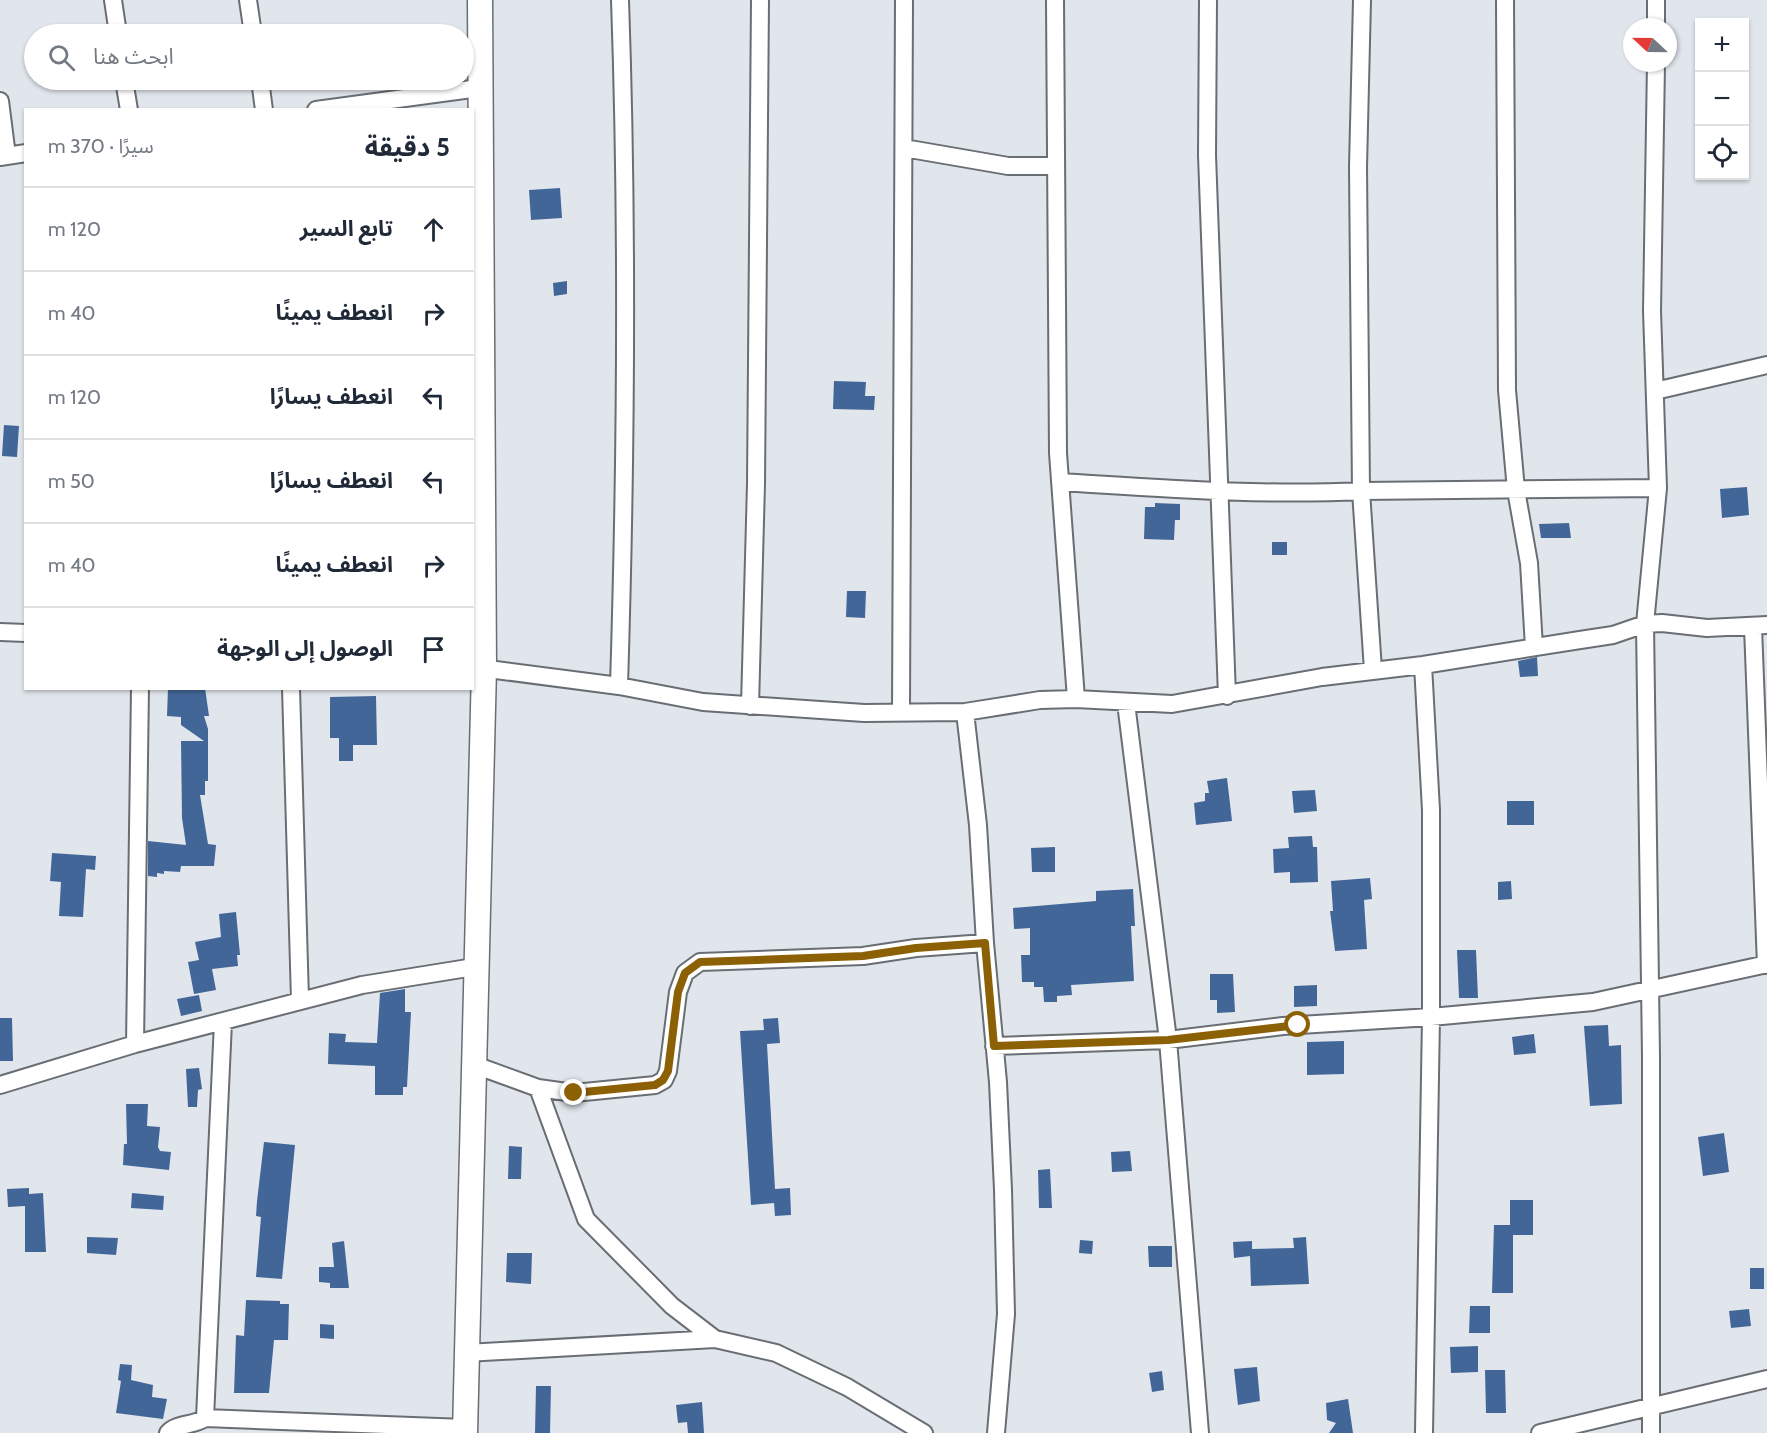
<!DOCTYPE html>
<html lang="ar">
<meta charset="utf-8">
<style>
:root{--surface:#fff;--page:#f6f6f7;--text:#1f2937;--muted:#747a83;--line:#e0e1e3}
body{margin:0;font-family:Cabin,"Noto Sans Arabic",sans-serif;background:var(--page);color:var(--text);direction:rtl}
.controls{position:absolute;right:18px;top:18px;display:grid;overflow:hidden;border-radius:0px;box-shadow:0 2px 4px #0004}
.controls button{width:54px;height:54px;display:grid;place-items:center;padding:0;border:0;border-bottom:2px solid var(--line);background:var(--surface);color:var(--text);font:30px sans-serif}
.compass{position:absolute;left:1623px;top:18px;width:54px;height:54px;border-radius:50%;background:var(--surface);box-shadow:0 2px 4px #0004;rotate:292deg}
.stop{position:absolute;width:18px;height:18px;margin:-14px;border:4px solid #8c6004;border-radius:50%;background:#fff}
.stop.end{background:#8c6004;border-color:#fff;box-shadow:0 2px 6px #0008}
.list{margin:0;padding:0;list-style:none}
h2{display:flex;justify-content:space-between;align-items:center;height:78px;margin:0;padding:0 24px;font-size:26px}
h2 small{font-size:20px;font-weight:400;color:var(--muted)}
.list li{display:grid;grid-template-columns:39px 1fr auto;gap:18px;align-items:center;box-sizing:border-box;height:84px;padding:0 24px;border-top:2px solid var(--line)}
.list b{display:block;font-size:22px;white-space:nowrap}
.list em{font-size:20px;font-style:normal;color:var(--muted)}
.icon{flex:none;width:33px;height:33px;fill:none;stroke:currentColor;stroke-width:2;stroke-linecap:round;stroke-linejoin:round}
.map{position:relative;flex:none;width:1767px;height:1433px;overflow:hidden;direction:ltr}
.search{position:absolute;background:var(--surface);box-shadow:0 2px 4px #0004;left:24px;top:24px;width:450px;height:66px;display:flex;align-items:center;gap:15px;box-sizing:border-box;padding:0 21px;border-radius:33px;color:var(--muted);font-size:22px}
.panel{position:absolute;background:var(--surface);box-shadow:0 2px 4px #0004;left:24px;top:108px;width:450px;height:582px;border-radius:0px;direction:rtl}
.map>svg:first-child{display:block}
.building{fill:#436698}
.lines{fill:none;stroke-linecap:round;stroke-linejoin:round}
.street-casing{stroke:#696d74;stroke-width:20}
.secondary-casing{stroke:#696d74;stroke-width:27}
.street{stroke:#fff;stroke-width:16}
.secondary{stroke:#fff;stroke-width:24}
.route{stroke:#8c6004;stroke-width:8}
</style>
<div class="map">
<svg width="1767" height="1433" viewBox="0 0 1767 1433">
<rect width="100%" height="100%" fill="#e1e6ed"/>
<path class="building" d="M560 188 562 218 531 220 529 190Z
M567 281V294L554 296 553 283Z
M834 381 866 382 865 396H875L874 410 833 409Z
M4 425 19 426 17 457 2 456Z
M1747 487 1749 515 1722 518 1720 489Z
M1155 503 1180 504V520H1175L1174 540 1144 539 1145 507H1155Z
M1569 523 1571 538H1541L1539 524Z
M1272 542H1287V555H1272Z
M847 591H866L865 618 846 617Z
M1537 657 1538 676 1520 677 1518 661Z
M168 688H205L209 716H204L208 729V781H205V795H200L208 844 216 845 214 866H181L180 872 164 871V874L157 873V877L148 876V841L186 845 182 818 181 741H204L181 725V717L167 716Z
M376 696 377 745H353V761H339V738H330V697Z
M1227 778 1232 821 1196 825 1194 803 1205 801V793H1209L1207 781Z
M1315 790 1317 811 1294 813 1292 791Z
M1507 801H1534V825H1507Z
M1312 836 1313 847H1317L1318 882 1290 883V872L1274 873 1273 849 1289 848 1288 837Z
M1055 847V872H1032L1031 848Z
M52 853 96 856 95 870 86 869 83 917 59 916 61 882 50 881Z
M1370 878 1372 899 1364 900 1367 949 1335 951 1330 911H1333L1331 881Z
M1511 881 1512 899 1498 900V882Z
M1133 889 1135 926H1131L1134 981 1071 985 1072 995 1057 996V1002H1044L1043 987H1034V982H1022L1021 955H1030V928L1014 929 1013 908 1096 901V891Z
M236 912 240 955H237L238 966 212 969 216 990 194 994 188 962 199 960 195 942 221 937 219 914Z
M1457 950H1476L1478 998H1459Z
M1210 974H1233L1235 1012 1217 1013V1000H1210Z
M1317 985V1006L1294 1007V986Z
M405 989V1012H411L407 1087H403V1095H375V1066L328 1064 329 1033 346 1034 345 1042 377 1043 380 993Z
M199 995 202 1011 181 1016 177 999Z
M0 1018H12L13 1061H0Z
M778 1018 780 1043 767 1044 775 1189 790 1188 791 1215 775 1216 774 1203 751 1205 740 1031 764 1030 763 1019Z
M1608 1025 1609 1046 1621 1045 1622 1104 1590 1106 1584 1026Z
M1534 1034 1536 1053 1514 1055 1512 1037Z
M1344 1041V1074L1307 1075V1042Z
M199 1068 202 1089 198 1090 197 1107H188L186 1069Z
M126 1104H148L147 1126 160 1127 158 1147 160 1151 171 1152 169 1170 123 1165 124 1144H127Z
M1724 1133 1729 1172 1703 1176 1698 1137Z
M264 1142 295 1145 282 1279 256 1277 261 1217 256 1216 257 1201Z
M509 1146 522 1147 521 1179H508Z
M1130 1151 1132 1171 1112 1172 1111 1152Z
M1050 1169 1052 1208H1039L1038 1170Z
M29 1188V1194L43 1193 46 1252H25V1206L8 1207 7 1189Z
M132 1193 164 1196 163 1210 131 1208Z
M1510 1200H1533V1235H1513V1293H1492L1494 1225H1510Z
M87 1237 118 1238 116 1255 87 1253Z
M1306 1237 1309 1284 1251 1286 1250 1256 1234 1258 1233 1242 1252 1241V1249L1294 1248 1293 1238Z
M1080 1240 1093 1241 1092 1254 1079 1253Z
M344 1241 349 1288H330V1283L319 1282V1267H334L332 1243Z
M1148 1246H1172V1267H1149Z
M507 1253H532L531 1284 506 1282Z
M1750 1268H1764V1289H1750Z
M246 1300 280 1301V1304H289L288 1340H274L269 1393H234L236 1335 244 1336Z
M1470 1306H1490V1333H1469Z
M1749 1309 1751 1326 1731 1328 1729 1311Z
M320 1324 334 1325V1339L320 1338Z
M1478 1346V1372L1451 1373 1450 1347Z
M120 1364 132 1365 131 1380 153 1385 152 1397 167 1399 163 1419 116 1413 121 1381 118 1380Z
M1257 1367 1260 1401 1238 1405 1234 1369Z
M1485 1370H1505L1506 1413H1486Z
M1162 1371 1164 1390 1152 1392 1149 1373Z
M536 1386H551L550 1433H535Z
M1348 1399 1353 1433H1329L1336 1423 1327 1420 1326 1403Z
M702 1402 704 1433H688L687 1422 678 1423 676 1405Z"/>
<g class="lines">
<g class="street-casing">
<path id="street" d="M113 0 118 34
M248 0 253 34
M1055 0 1058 453 1076 699
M1208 0 1207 155 1227 696
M1505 0 1507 390 1516 490 1529 563 1534 647
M1656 27V0
M124 80 129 110
M260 80 264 110
M0 101 7 156
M316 110 479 88
M904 148 1008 166H1055
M0 157 26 153
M1655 391 1767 365
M1060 482C1160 488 1260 496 1361 491L1358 167 1362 0
M1753 627 1766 965
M0 632 26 633
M1423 665 1431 810V1017L1424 1433
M473 667 619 686 703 702 864 713 965 712 1040 700 1076 699 1172 704 1322 677 1423 665 1580 640 1613 635 1645 624 1662 623 1707 628 1767 625
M1373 670 1361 491 1658 488
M619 686C626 458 628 229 620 0
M291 688 300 1000
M1126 703 1168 1040 1200 1433
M750 706 756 484 760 0
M965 712 978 825 985 943 998 1082 1003 1190 1006 1314 996 1433
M901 713 904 0
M135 1044 140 688
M994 1046 1168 1040 1283 1026 1431 1017 1593 1002 1767 964
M472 1064 538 1088 586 1219 672 1306 715 1339 776 1353 847 1387 924 1433
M0 1085 135 1044 362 985 474 967
M538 1088 574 1093 655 1085 664 1080 668 1071 678 992 685 973 700 962 863 956 916 948 985 943
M466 1353 715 1339
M205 1418 223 1022
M168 1433C176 1423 194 1426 205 1418L465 1428
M1540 1433 1767 1379
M1651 1433V1056L1645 624 1658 488 1652 311 1656 63"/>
</g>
<g class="secondary-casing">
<path id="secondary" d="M465 1433 484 668 480 0"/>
</g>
<use href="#street" class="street"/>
<use href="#secondary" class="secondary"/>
</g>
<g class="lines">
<path class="route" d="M574 1093 655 1085 663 1080 668 1071 678 992 685 973 700 962 863 956 916 948 985 943 994 1046 1168 1040 1298 1025"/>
</g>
</svg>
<div class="controls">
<button>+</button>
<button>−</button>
<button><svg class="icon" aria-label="locate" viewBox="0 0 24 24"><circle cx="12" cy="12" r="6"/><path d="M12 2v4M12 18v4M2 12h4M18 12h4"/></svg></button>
</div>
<svg class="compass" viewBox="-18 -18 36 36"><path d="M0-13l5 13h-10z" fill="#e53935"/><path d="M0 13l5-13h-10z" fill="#747a83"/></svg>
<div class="stop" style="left:1298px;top:1025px"></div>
<div class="stop end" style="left:574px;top:1093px"></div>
<div class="search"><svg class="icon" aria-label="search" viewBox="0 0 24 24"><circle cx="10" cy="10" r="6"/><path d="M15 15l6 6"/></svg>ابحث هنا</div>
<section class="panel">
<h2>5 دقيقة<small>سيرًا · 370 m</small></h2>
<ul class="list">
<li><svg class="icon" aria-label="ahead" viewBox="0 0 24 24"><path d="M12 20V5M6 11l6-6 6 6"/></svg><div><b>تابع السير</b></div><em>120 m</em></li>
<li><svg class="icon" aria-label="right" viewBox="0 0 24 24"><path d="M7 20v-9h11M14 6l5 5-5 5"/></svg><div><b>انعطف يمينًا</b></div><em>40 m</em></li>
<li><svg class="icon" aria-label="left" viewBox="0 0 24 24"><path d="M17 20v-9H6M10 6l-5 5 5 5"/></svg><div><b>انعطف يسارًا</b></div><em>120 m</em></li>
<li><svg class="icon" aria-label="left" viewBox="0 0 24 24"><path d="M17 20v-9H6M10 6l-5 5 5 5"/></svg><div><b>انعطف يسارًا</b></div><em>50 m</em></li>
<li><svg class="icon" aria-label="right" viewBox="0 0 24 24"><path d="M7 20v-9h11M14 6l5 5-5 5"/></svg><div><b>انعطف يمينًا</b></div><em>40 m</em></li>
<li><svg class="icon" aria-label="arrive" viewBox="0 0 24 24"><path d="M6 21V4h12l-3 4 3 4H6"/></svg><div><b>الوصول إلى الوجهة</b></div></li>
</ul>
</section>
</div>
